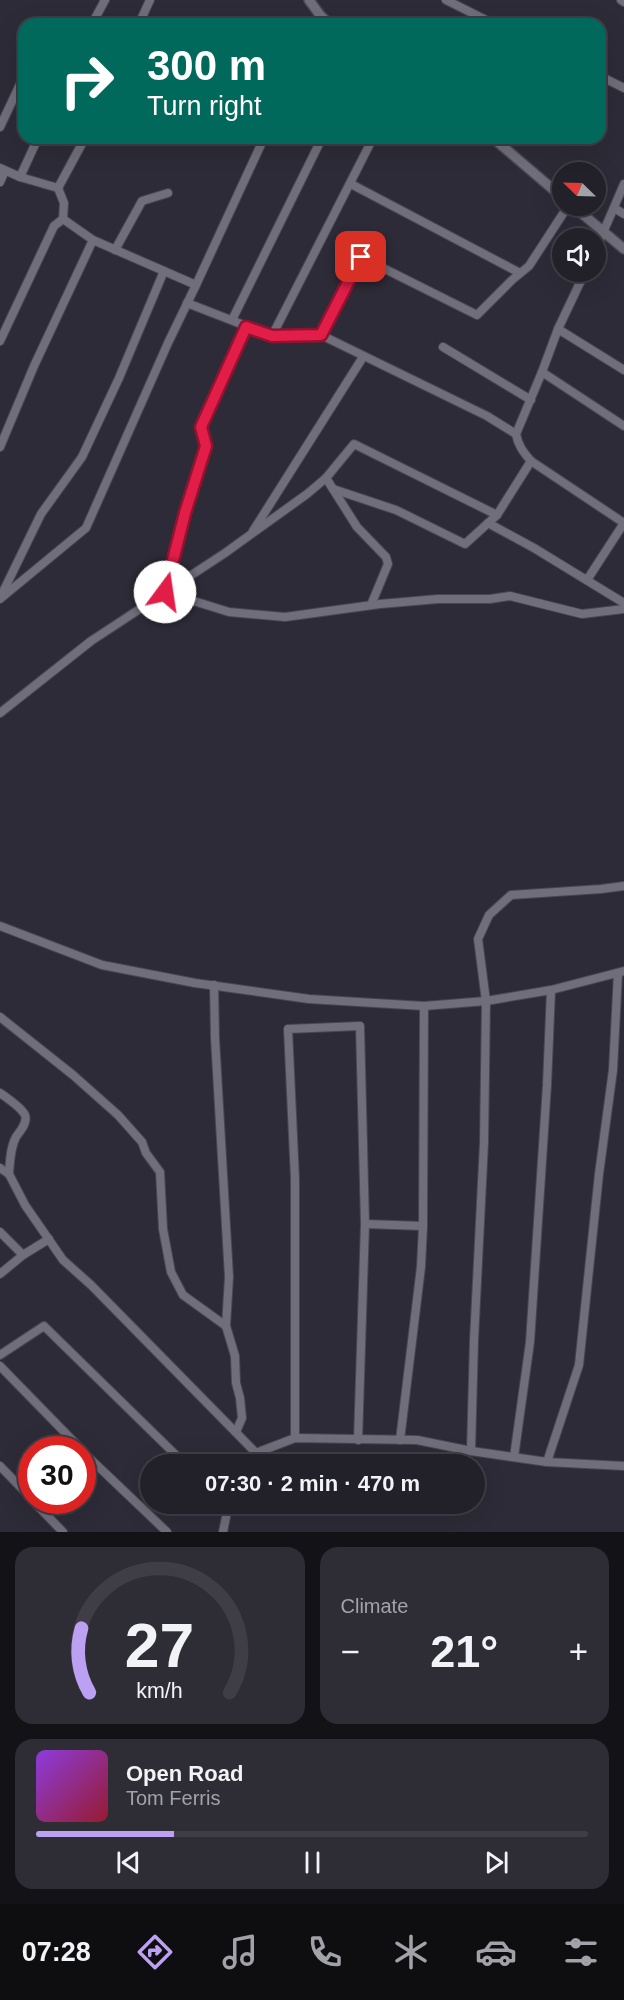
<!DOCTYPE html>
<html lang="en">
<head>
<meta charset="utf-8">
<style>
	body { margin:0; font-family:Helvetica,sans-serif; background:#2e2d35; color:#f1f3f6; height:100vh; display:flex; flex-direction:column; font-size:22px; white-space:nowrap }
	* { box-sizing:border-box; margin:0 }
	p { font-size:20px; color:#a2a3a8 }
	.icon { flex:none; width:33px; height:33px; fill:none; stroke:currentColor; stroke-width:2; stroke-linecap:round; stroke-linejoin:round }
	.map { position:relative; height:1532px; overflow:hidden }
	.side { display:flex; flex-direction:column; gap:15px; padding:15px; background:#131217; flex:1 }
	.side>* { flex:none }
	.top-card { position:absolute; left:18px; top:18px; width:588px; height:126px; border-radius:18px; box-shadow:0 6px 24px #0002,0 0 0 2px #3f3e46; background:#00695c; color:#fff; overflow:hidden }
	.needle { width:39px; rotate:293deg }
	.fabs { position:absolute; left:552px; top:162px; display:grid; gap:12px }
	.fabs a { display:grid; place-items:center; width:54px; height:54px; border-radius:50%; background:#222029; box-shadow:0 6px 24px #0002,0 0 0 2px #3f3e46; font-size:30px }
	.speed { position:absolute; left:18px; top:1436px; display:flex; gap:12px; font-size:30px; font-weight:700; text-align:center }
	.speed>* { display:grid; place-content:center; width:78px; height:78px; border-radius:50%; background:#222029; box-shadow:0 6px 24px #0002,0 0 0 2px #3f3e46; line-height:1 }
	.speed .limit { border:9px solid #d22; background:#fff; color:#111 }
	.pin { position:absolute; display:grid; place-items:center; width:51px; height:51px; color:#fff; margin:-26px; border-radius:12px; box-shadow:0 3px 9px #0006 }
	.me { position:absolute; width:66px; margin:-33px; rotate:14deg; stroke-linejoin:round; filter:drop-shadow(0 0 4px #0008) }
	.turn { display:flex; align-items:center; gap:21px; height:126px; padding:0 30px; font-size:27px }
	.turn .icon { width:78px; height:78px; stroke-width:2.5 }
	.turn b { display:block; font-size:42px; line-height:51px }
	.big { font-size:45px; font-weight:700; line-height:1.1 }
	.side .tile { flex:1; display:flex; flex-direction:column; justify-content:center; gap:9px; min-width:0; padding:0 21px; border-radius:18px; background:#2e2d35 }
	.side .dial { align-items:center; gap:0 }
	.dial svg { height:156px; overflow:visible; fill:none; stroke:#3f3e46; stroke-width:7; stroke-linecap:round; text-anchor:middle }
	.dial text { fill:#f1f3f6; stroke:none }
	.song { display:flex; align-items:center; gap:18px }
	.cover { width:72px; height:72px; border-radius:9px; background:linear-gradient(135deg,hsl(270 70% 55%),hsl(350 70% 35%)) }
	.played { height:6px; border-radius:3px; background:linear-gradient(90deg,#bca0f2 25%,#3f3e46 25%) }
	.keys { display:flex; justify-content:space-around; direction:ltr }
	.heat { display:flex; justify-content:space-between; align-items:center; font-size:33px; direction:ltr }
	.side .tiles { flex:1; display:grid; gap:15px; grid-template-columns:1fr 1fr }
	.tile:last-child { grid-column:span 2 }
	.trip { position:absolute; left:140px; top:1454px; width:345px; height:60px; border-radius:30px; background:#222029; box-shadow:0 6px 24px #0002,0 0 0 2px #3f3e46; font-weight:700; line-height:60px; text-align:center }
	.tab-bar { display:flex; height:96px; justify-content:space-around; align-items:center; background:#0e0d10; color:#a2a3a8 }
	.tab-bar .icon { width:42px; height:42px }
	.tab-bar .selected { color:#bca0f2 }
	.tab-bar b { font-size:27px; color:#f1f3f6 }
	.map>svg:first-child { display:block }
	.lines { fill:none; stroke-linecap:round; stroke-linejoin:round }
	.minor-casing { stroke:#494651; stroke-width:10 }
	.tertiary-casing { stroke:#494651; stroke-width:12 }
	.minor { stroke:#716e7c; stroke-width:8 }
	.tertiary { stroke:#716e7c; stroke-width:9 }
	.route-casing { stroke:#92132f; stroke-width:15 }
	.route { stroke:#e11d48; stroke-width:10 }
</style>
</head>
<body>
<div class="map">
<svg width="624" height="1532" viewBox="0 0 624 1532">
	<rect width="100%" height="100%" fill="#2d2b37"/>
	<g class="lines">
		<defs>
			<g id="minor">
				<polyline points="446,0 494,24"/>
				<polyline points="621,0 624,2"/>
				<polyline points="92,24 105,0"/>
				<polyline points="139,24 150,0"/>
				<polyline points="600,76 624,88"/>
				<polyline points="0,127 24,76"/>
				<path d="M373 138 272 336 321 335 487 416 516 434C518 445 523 452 531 461L624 523 587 580"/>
				<polyline points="0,168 20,177 58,188"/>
				<polyline points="20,177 38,138"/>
				<polyline points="0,182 5,171"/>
				<polyline points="351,184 520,273"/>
				<polyline points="58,188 85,138"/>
				<polyline points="614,208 624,214"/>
				<polyline points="63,219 93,240 196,285 264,138"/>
				<polyline points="596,249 624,184"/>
				<polyline points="115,250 142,201 168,193"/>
				<polyline points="187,303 272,336"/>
				<polyline points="232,320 322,138"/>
				<polyline points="246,327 201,427 206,446 185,513 165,592 229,612 285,617 380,604 438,599 490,599 510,596 582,614 624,609"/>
				<polyline points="558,329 624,370"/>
				<polyline points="321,335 361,257 477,315 512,280 529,266 568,206"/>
				<polyline points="0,341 54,226 63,219 64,203 58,188"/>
				<polyline points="443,347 531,400"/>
				<polyline points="542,372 624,426"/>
				<polyline points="516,434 542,372 558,329 585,272"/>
				<polyline points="0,447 34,366 93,240"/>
				<polyline points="326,478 357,527 386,557 388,564 371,605"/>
				<polyline points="333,489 396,510 465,544 497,515 531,461"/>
				<polyline points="488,523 534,548 624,603"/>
				<polyline points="253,531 363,357"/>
				<polyline points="0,598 41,514 82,457 119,378 164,271"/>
				<polyline points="0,599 86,528 168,343 196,285"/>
				<polyline points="0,713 91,641 225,553 307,494 326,478 354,444 497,515"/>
				<polyline points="0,926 102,965 195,983 309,999 424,1006 486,1001 551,990 624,971"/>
				<polyline points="214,985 215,1038 229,1277 226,1326"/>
				<polyline points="0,1017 73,1075 118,1115 142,1142 146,1153 160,1172 163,1229 171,1272 183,1295 226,1326 235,1356 236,1383 240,1398 242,1418 236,1432"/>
				<path d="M0 1093C7 1098 21 1107 25 1115 28 1123 20 1131 16 1137 10 1148 10 1162 9 1174"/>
				<polyline points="0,1168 9,1174 25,1205 63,1260 91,1285 256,1453"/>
				<polyline points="365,1224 423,1226"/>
				<polyline points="0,1232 23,1255"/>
				<polyline points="0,1274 23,1255 49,1239"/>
				<polyline points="0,1355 44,1326 185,1464"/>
				<polyline points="0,1366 81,1449"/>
				<polyline points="295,1438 295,1179 288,1029 360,1026 365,1224 358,1440"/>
				<polyline points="400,1440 421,1267 423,1226 424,1006"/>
				<polyline points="82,1451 167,1532"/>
				<polyline points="471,1451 474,1340 484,1143 486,1001 478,939 489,915 511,895 601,889 624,886"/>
				<polyline points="514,1457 530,1342 547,1085 551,990"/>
				<polyline points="547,1462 579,1365 599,1174 613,1070 618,973"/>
				<polyline points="251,1464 256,1453 295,1438 417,1440 471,1451 547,1462 624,1466"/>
				<polyline points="0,1466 32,1499"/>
				<polyline points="32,1500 63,1532"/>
				<polyline points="223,1532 228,1507 231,1503"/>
			</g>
			<g id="tertiary">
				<polyline points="309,0 320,15 329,24"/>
				<polyline points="493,138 562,197"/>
				<polyline points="573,206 624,249"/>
			</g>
		</defs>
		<use href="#minor" class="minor-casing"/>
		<use href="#tertiary" class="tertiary-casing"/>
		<use href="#minor" class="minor"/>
		<use href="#tertiary" class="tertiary"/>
	</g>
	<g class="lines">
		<defs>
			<polyline id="route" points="165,592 185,513 206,446 201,427 246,327 272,336 321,335 361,257"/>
		</defs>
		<use href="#route" class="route-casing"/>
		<use href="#route" class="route"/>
	</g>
</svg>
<div class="fabs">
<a><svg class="needle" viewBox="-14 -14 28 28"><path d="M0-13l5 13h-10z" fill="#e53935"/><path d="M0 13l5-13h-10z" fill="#a2a3a8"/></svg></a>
<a><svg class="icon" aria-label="sound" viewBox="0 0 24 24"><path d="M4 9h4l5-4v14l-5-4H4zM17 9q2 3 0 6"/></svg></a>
</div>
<div class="speed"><div class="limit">30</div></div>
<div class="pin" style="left:361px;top:257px;background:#d93025"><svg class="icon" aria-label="arrive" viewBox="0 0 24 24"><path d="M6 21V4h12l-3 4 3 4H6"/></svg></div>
<svg class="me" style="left:165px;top:592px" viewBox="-20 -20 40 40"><circle r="19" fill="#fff"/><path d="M0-13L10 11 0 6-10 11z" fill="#e11d48"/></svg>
<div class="trip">07:30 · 2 min · 470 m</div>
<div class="top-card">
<div class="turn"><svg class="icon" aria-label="right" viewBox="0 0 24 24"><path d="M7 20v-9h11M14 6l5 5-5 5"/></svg><div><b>300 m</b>Turn right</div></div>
</div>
</div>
<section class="side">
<div class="tiles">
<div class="tile dial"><svg viewBox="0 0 100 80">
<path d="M14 69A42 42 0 1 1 86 69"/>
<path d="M14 69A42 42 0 0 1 10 36" stroke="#bca0f2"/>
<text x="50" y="56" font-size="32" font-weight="700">27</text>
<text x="50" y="72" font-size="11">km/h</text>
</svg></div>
<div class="tile"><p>Climate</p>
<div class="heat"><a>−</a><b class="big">21°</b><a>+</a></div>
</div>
<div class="tile">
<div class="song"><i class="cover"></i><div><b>Open Road</b><p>Tom Ferris</p></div></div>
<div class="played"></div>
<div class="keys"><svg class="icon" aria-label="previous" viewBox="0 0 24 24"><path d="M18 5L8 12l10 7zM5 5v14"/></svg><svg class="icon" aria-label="pause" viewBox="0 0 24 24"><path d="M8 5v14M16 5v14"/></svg><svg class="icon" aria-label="next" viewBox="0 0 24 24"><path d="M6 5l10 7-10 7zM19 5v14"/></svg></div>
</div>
</div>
</section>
<nav class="tab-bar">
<b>07:28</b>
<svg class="icon selected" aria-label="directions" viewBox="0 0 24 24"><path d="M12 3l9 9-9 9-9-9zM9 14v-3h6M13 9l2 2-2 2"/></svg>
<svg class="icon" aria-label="music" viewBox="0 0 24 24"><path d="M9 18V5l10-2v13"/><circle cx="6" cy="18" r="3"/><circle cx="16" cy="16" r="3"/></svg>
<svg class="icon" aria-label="phone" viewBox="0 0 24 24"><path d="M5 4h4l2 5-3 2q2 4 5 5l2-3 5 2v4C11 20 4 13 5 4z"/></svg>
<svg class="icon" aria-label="climate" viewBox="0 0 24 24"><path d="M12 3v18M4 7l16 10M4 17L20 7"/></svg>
<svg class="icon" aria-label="car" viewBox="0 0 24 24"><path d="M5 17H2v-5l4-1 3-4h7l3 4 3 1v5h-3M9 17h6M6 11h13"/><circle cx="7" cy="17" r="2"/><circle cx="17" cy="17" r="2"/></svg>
<svg class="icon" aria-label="filters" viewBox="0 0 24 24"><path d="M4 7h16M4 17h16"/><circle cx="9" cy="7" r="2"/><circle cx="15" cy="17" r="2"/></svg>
</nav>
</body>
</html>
